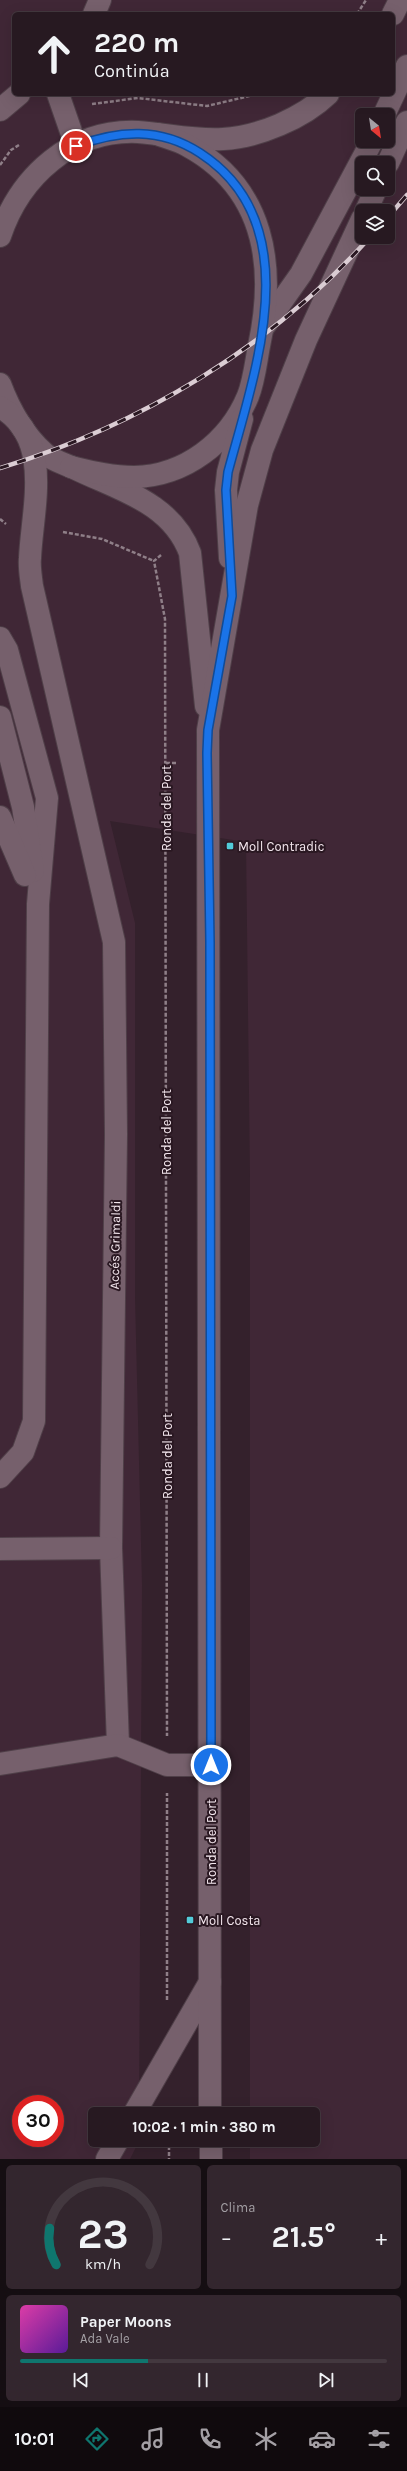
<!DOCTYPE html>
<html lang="es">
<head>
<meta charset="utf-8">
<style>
	body { margin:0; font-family:Karla,sans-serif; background:#33262e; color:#f1f3f6; height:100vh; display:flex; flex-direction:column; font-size:15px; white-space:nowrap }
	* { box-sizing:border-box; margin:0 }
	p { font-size:13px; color:#a4a0a5 }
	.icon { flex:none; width:22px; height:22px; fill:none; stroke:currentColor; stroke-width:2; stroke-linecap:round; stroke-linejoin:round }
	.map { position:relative; height:2159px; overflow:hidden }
	.side { display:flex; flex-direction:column; gap:6px; padding:6px; background:#150e12; flex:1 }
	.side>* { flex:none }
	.top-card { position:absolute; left:12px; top:12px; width:383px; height:84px; border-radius:6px; box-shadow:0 4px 16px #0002,0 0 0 1px #43383f; background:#271921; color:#f1f3f6; overflow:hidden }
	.needle { width:26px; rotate:150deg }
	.controls { position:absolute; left:355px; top:108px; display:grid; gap:8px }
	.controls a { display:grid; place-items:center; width:40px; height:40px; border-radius:6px; background:#271921; box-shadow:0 4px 16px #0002,0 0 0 1px #43383f; font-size:20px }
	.speed { position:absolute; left:12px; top:2095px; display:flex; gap:8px; font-size:20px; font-weight:700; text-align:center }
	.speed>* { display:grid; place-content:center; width:52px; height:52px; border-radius:50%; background:#271921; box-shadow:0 4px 16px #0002,0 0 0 1px #43383f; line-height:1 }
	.speed .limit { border:6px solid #d22; background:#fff; color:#111 }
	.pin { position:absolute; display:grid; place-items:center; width:34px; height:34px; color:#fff; margin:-17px; border:2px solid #fff; border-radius:50%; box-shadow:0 1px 4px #0007 }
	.me { position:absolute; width:44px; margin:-22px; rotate:0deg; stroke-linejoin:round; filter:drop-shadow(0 0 3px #0008) }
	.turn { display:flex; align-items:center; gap:14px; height:84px; padding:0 16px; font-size:18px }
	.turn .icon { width:52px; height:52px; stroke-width:2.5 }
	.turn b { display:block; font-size:28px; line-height:34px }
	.big { font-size:30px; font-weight:700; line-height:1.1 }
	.side .widget { flex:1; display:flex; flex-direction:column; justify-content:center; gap:6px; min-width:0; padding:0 14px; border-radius:6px; background:#33262e }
	.side .dial { align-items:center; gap:0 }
	.dial svg { height:104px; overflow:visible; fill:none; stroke:#43383f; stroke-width:7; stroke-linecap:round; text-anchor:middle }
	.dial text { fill:#f1f3f6; stroke:none }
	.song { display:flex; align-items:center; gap:12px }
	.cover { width:48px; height:48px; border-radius:6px; background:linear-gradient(135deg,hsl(320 70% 55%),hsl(270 70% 35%)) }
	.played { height:4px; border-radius:2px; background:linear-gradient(90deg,#0f766e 35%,#43383f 35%) }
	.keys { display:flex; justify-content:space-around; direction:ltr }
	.heat { display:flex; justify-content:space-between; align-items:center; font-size:22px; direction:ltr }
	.side .tiles { flex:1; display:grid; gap:6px; grid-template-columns:1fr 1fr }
	.widget:last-child { grid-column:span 2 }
	.trip { position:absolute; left:88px; top:2107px; width:232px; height:40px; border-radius:6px; background:#271921; box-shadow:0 4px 16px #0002,0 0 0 1px #43383f; font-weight:700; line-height:40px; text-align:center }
	.dock { display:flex; height:64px; justify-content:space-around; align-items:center; background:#100a0d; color:#a4a0a5 }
	.dock .icon { width:28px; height:28px }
	.dock .selected { color:#0f766e }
	.dock b { font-size:18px; color:#f1f3f6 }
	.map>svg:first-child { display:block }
	.built { fill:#402736; fill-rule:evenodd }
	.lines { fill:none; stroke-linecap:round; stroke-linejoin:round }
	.minor-casing { stroke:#4f3f48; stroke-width:24 }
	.path { stroke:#8f7f88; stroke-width:2.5; stroke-dasharray:4 2; stroke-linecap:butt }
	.minor { stroke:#76606c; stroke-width:22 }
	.rail-casing { stroke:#dbcdd4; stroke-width:4.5 }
	.rail { stroke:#2a1822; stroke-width:3; stroke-dasharray:9; stroke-linecap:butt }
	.route-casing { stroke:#114b97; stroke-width:10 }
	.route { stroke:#1a73e8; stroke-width:7 }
	.poi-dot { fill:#52cbd9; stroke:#2a1822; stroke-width:1.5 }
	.labels { text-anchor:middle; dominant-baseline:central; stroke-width:4; stroke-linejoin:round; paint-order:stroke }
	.street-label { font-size:13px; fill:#f3e6ed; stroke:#2a1822 }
	.poi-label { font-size:13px; fill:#f3e6ed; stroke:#2a1822; text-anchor:start }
</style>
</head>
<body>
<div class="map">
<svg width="407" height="2159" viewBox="0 0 407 2159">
	<rect width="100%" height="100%" fill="#34212c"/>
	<path class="built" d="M0 0H407V2159H250V2140H313V2114H250V1177L246 842 110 821 135 923V1297L142 1585 139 2114H95V2140L139 2141 130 2159H0ZM14 14H393V94H14ZM362 115H388V141H362ZM362 163H388V189H362ZM362 211H388V237H362ZM21 2104H55V2138H21Z"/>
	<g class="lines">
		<defs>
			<g id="minor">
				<polyline points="94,14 100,0"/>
				<polyline points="393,14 400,0"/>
				<polyline points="58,94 76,146"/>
				<polyline points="0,110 19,94"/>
				<polyline points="384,115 407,66"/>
				<polyline points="388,163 407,122"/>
				<polyline points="366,211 376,189"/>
				<path d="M0 236C20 176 72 129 138 132 166 134 196 141 223 139 259 137 303 118 328 94"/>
				<polyline points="265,325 301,274 372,141"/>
				<path d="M0 384C9 408 24 435 44 453 51 460 65 464 74 468 119 490 171 502 190 553L206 706"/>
				<path d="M0 407C54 438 32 509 30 558 29 567 31 577 32 586L114 942 116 1134 111 1548 118 1745"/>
				<path d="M71 467C92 472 112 477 134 477 185 476 229 442 248 396 254 381 256 362 259 346 276 266 265 188 188 146 179 140 167 138 157 134"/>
				<polyline points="230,558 226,490 228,472 242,419"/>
				<polyline points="0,638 7,650 47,798 38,904 34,1421 23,1452 0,1477"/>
				<polyline points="0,717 23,807 33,871"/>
				<polyline points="0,817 25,875"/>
				<polyline points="0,1549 111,1548"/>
				<polyline points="0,1764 118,1745 167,1765 211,1765"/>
				<polyline points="134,2114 210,1982"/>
				<polyline points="210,2114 208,730 247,505 262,450 306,340 362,219"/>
				<polyline points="211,2140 211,2159"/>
				<polyline points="107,2159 118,2140"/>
			</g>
		</defs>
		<use href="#minor" class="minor-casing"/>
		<g class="path">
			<polyline points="357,14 366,0"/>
			<polyline points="92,104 138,98 207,106 258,94"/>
			<polyline points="0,165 11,150 19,145"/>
			<polyline points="0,519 6,524"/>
			<polyline points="63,532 102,539 154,561"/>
			<polyline points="161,555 154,561 165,619 167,1736"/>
			<polyline points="166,763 176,763"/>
			<polyline points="167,2000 167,1793"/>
			<polyline points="169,2140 169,2159"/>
		</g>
		<use href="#minor" class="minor"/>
		<defs>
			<g id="rail">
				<polyline points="388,217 407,195"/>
				<path d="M0 468C139 426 273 346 370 237"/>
			</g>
		</defs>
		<use href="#rail" class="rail-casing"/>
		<use href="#rail" class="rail"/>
	</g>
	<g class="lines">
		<defs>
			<path id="route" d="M76 146C119 130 160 127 200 153 310 224 255 371 228 472L226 490 232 596 208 730 207 753 210 942 211 1765"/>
		</defs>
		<use href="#route" class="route-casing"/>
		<use href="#route" class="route"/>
	</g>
	<g class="poi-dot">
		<rect x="226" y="842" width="8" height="8" rx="2"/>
		<rect x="186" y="1916" width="8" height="8" rx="2"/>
	</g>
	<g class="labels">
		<g class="street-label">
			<text transform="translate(166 808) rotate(-90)">Ronda del Port</text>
			<text transform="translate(166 1132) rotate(-90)">Ronda del Port</text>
			<text transform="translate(115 1245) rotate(-89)">Accés Grimaldi</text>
			<text transform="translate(167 1456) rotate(-90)">Ronda del Port</text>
			<text transform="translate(211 1842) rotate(-90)">Ronda del Port</text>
		</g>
		<g class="poi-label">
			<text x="238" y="846">Moll Contradic</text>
			<text x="198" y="1920">Moll Costa</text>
		</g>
	</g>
</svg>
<div class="controls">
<a><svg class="needle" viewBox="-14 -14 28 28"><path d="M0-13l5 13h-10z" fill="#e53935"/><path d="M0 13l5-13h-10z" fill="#a4a0a5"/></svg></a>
<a><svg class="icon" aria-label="search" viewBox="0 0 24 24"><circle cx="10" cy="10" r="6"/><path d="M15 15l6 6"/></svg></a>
<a><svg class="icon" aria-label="layers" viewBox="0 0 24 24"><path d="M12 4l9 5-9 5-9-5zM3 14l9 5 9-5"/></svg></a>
</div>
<div class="speed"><div class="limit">30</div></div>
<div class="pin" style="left:76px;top:146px;background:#d93025"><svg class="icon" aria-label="arrive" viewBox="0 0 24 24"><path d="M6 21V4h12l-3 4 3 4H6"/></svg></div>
<svg class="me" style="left:211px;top:1765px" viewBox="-20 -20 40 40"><circle r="17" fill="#1a73e8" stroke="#fff" stroke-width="3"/><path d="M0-11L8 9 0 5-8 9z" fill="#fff"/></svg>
<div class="trip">10:02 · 1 min · 380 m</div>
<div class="top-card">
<div class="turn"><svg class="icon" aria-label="ahead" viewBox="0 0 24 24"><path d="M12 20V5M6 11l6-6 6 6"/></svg><div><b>220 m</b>Continúa</div></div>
</div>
</div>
<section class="side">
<div class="tiles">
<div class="widget dial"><svg viewBox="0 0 100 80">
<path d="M14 69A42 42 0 1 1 86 69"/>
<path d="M14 69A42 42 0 0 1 9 41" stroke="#0f766e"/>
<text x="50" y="56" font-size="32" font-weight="700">23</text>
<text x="50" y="72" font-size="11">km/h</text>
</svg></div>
<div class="widget"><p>Clima</p>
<div class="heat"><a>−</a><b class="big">21.5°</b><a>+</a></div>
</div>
<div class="widget">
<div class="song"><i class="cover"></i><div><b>Paper Moons</b><p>Ada Vale</p></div></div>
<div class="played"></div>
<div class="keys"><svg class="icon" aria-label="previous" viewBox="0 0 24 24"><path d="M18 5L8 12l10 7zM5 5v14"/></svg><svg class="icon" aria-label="pause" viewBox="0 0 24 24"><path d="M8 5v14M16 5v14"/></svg><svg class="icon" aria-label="next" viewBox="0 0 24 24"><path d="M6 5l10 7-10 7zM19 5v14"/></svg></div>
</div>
</div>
</section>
<nav class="dock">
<b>10:01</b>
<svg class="icon selected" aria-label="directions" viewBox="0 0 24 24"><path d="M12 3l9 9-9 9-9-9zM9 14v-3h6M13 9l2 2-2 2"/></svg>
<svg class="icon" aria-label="music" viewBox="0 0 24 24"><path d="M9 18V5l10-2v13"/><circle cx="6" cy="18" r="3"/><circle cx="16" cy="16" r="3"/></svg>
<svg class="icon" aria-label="phone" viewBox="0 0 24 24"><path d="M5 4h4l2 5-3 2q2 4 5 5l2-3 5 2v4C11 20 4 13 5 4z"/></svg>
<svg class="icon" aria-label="climate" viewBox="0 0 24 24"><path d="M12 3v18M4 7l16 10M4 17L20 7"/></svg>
<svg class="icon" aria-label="car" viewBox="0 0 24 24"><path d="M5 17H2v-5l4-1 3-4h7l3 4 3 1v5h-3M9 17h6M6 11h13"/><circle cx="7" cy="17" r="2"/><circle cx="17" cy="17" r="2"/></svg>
<svg class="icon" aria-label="filters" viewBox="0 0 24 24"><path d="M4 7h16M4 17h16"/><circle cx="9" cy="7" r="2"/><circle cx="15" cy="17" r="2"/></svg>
</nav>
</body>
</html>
